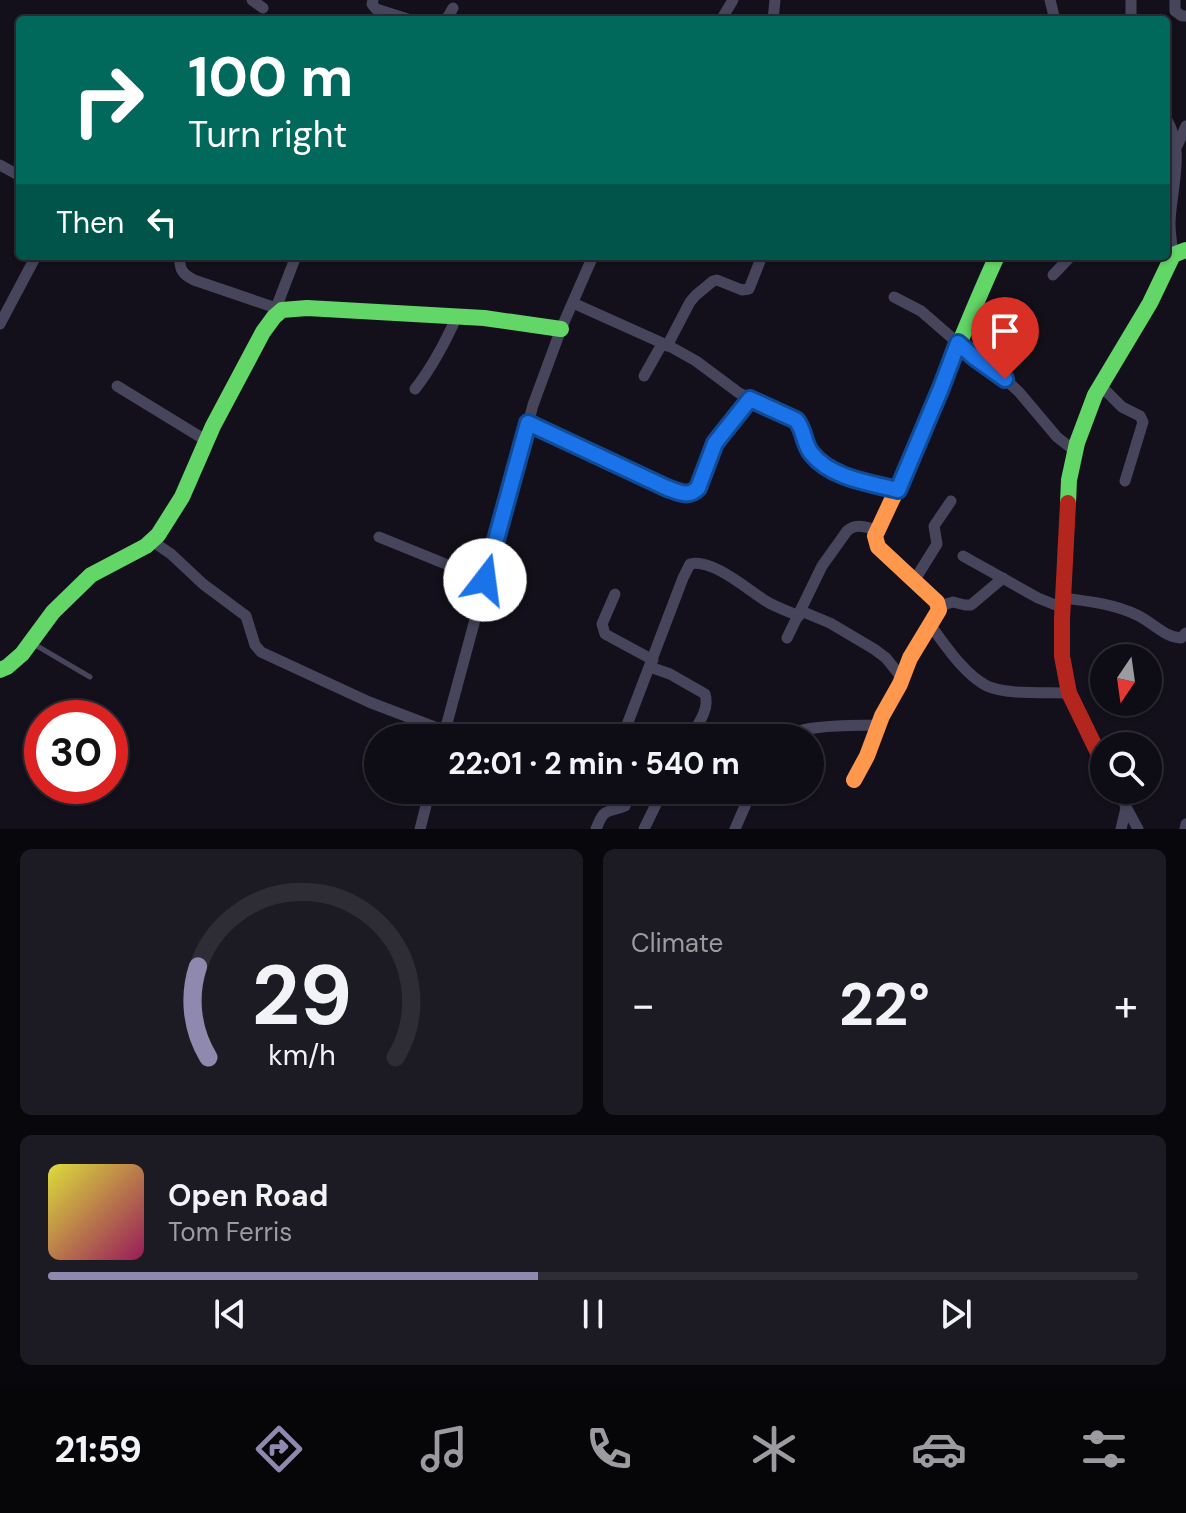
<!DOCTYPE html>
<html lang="en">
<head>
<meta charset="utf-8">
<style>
	body { margin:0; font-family:"DM Sans",sans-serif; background:#1c1a22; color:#f1f3f6; height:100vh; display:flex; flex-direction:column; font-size:30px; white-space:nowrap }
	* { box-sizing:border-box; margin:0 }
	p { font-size:26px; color:#9b9ba0 }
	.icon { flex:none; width:44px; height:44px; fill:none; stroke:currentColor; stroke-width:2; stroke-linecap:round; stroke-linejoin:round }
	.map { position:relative; height:829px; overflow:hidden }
	.drawer { display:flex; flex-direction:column; gap:20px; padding:20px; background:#08070b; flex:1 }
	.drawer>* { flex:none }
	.guide { position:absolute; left:16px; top:16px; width:1154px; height:244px; border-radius:8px; box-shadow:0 2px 6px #0004,0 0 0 2px #2e2c34; background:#00695c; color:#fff; overflow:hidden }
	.needle { width:52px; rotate:193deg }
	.buttons { position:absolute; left:1090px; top:644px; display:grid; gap:16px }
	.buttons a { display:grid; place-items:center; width:72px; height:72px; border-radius:50%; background:#0e0c14; box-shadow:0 2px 6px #0004,0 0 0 2px #2e2c34; font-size:40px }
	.speed { position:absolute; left:24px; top:700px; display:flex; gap:16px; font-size:40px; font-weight:700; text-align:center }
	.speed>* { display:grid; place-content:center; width:104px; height:104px; border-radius:50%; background:#0e0c14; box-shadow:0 2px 6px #0004,0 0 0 2px #2e2c34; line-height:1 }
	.speed .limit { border:12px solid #d22; background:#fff; color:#111 }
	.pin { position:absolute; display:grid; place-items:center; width:68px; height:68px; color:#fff; margin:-82px -34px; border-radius:50% 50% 50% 0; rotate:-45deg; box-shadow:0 0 8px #0007 }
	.pin .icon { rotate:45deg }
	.me { position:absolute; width:88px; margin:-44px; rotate:15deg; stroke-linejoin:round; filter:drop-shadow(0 0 6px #0008) }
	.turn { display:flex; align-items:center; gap:28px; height:168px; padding:0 40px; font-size:36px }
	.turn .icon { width:104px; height:104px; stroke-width:2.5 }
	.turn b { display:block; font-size:56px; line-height:68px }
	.then { display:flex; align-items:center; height:76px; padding:0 40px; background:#0003; gap:16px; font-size:30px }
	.big { font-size:60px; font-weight:700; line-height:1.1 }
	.drawer .tile { flex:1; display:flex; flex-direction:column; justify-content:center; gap:12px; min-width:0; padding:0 28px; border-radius:12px; background:#1c1a22 }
	.drawer .dial { align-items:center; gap:0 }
	.dial svg { height:208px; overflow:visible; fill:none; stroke:#2e2c34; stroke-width:7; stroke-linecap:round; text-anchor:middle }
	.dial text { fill:#f1f3f6; stroke:none }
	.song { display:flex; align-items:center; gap:24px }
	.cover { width:96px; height:96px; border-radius:12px; background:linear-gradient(135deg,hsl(60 70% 55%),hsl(330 70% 35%)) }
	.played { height:8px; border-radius:4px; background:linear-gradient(90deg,#9089af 45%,#2e2c34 45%) }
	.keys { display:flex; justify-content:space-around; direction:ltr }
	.heat { display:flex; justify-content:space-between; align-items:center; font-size:44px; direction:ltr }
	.drawer .tiles { flex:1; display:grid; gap:20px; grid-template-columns:1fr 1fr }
	.tile:last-child { grid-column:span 2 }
	.trip { position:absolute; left:364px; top:724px; width:460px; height:80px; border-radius:40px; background:#0e0c14; box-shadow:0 2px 6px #0004,0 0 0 2px #2e2c34; font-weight:700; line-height:80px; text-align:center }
	.menu { display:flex; height:128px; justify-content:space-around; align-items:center; background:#060508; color:#9b9ba0 }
	.menu .icon { width:56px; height:56px }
	.menu .selected { color:#9089af }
	.menu b { font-size:36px; color:#f1f3f6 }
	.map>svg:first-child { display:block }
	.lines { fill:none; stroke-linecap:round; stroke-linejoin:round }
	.lane { stroke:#47455c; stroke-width:5 }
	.street { stroke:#47455c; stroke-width:11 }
	.fast { stroke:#63d668; stroke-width:16 }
	.slow { stroke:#ff974d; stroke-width:16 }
	.jam { stroke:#b3261e; stroke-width:16 }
	.route-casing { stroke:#114b97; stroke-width:20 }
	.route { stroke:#1a73e8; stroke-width:14 }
</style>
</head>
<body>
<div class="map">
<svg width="1186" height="829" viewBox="0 0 1186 829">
	<rect width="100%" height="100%" fill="#13101b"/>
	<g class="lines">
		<polyline class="lane" points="32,643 90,677"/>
		<g class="street">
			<polyline points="252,0 263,8"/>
			<polyline points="373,0 372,4 376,9 411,20"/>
			<polyline points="1050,0 1055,20"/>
			<polyline points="1175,0 1175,11 1182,16 1186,16"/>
			<polyline points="446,20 453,8"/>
			<polyline points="721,20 733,0"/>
			<polyline points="773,20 775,0"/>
			<polyline points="1131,20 1131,0"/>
			<path d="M1166 118C1186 151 1171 187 1170 223 1170 234 1172 245 1173 255"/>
			<polyline points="1177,146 1186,126"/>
			<polyline points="0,165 20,176"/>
			<path d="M180 256C179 269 182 274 194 280L282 310"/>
			<polyline points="1053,275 1071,256"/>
			<polyline points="894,297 921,311 974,357 1005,379 1019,392 1057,437 1075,451"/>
			<path d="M573 303 671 347 696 361 739 393 796 420C804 430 803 444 812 454 831 478 870 483 898 490"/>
			<polyline points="276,308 296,256"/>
			<polyline points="0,324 36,256"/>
			<polyline points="667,346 690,302 696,295 713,281 717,280 742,290 749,289 762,256"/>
			<polyline points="644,376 662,344"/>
			<polyline points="1100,385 1122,407 1140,416 1143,422 1125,481"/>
			<polyline points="117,386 207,441"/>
			<path d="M415 389C433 366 445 343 457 316"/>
			<path d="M528 423 667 488C679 492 688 498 698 488L715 443 750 399"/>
			<polyline points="379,537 485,580"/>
			<polyline points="152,541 171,554 203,584 246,616 255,645 261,652 369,702 445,731"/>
			<polyline points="963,556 1038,598 1063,608"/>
			<polyline points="914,581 937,544 934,526 951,501"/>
			<polyline points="615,594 602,624 605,634 653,660"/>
			<path d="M1063 598C1088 601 1114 604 1137 615 1152 622 1164 637 1181 638L1186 633"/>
			<polyline points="939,606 953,602 965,605 971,605 1003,578"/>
			<polyline points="801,611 830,623 874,649 886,658 902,678"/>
			<path d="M931 626C946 646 964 674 987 686 1006 695 1047 692 1069 693"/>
			<path d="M787 638 822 566 847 531C856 522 867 528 878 530"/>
			<path d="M650 667 670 674 705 694C710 709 698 724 690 738"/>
			<polyline points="443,738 533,405 561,329 593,256"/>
			<path d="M622 738 683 578 690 564C713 558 750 592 769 603 779 608 789 612 799 616"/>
			<path d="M781 738C803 724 851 726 878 725"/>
			<polyline points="1117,790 1138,829"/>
			<polyline points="420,829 430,790"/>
			<path d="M596 829C605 806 606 814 625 806L631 790"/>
			<polyline points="644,829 663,790"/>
			<polyline points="735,829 752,790"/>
			<polyline points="1121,829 1126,808"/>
			<polyline points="1185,829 1186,824"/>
		</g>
		<g class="fast">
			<path d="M897 489C934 413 961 333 997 256"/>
			<polyline points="1068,503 1069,480 1077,443 1095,395 1150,303 1173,255 1186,250"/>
			<polyline points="0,670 7,667 22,654 53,612 91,575 146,546 158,535 182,497 213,426 263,332 274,317 282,310 307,308 484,318 561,329"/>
		</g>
		<polyline class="slow" points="854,780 867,756 882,716 900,684 910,658 939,610 937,602 878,547 875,536 897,489"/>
		<polyline class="jam" points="1068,503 1062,619 1062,656 1069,693 1104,765"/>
	</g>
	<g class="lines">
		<defs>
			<path id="route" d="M485 580 528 423 667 488C679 492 688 498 698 488L715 443 750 399 796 420C805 430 803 444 812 454 831 478 870 483 898 490L941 388 958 343 974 357 1005 379"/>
		</defs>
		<use href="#route" class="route-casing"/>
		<use href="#route" class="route"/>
	</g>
</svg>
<div class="buttons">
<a><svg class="needle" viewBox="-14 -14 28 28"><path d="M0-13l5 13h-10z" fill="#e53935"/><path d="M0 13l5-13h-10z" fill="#9b9ba0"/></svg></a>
<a><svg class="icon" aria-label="search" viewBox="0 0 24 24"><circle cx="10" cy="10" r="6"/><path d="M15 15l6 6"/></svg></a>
</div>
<div class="speed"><div class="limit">30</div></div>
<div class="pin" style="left:1005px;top:379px;background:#d93025"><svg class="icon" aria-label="arrive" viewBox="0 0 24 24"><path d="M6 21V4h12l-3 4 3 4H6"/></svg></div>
<svg class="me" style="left:485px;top:580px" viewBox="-20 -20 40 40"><circle r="19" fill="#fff"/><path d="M0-13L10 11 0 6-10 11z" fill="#1a73e8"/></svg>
<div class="trip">22:01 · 2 min · 540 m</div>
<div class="guide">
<div class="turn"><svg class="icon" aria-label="right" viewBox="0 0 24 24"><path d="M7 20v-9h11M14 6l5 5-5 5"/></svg><div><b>100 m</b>Turn right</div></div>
<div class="then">Then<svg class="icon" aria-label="left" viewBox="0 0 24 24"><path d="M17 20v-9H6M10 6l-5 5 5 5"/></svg></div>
</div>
</div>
<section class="drawer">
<div class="tiles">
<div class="tile dial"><svg viewBox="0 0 100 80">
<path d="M14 69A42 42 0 1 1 86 69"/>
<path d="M14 69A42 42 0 0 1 10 34" stroke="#9089af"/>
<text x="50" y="56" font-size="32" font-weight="700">29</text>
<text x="50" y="72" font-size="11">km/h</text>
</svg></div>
<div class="tile"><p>Climate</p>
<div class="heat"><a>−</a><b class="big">22°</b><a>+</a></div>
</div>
<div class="tile">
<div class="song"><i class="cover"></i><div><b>Open Road</b><p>Tom Ferris</p></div></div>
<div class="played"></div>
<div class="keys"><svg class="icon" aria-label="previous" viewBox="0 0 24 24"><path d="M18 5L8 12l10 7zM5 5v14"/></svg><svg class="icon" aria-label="pause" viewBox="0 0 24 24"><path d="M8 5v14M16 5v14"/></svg><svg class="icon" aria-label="next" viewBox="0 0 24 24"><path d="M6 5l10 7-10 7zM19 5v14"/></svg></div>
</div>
</div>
</section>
<nav class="menu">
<b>21:59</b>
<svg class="icon selected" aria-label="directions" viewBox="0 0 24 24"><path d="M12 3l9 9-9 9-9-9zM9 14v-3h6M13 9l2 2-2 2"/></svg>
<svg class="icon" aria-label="music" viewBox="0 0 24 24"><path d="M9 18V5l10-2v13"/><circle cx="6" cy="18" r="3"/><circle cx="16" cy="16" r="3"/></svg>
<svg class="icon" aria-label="phone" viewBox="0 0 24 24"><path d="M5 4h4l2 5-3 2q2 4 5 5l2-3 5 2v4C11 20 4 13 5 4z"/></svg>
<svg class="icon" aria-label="climate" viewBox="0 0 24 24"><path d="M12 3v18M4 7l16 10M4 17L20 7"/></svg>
<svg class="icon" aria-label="car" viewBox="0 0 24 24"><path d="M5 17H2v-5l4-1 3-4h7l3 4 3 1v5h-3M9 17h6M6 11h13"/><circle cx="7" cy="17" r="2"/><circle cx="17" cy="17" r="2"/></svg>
<svg class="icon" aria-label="filters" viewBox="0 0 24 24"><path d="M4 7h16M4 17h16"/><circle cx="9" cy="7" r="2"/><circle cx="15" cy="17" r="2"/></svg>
</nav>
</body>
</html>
